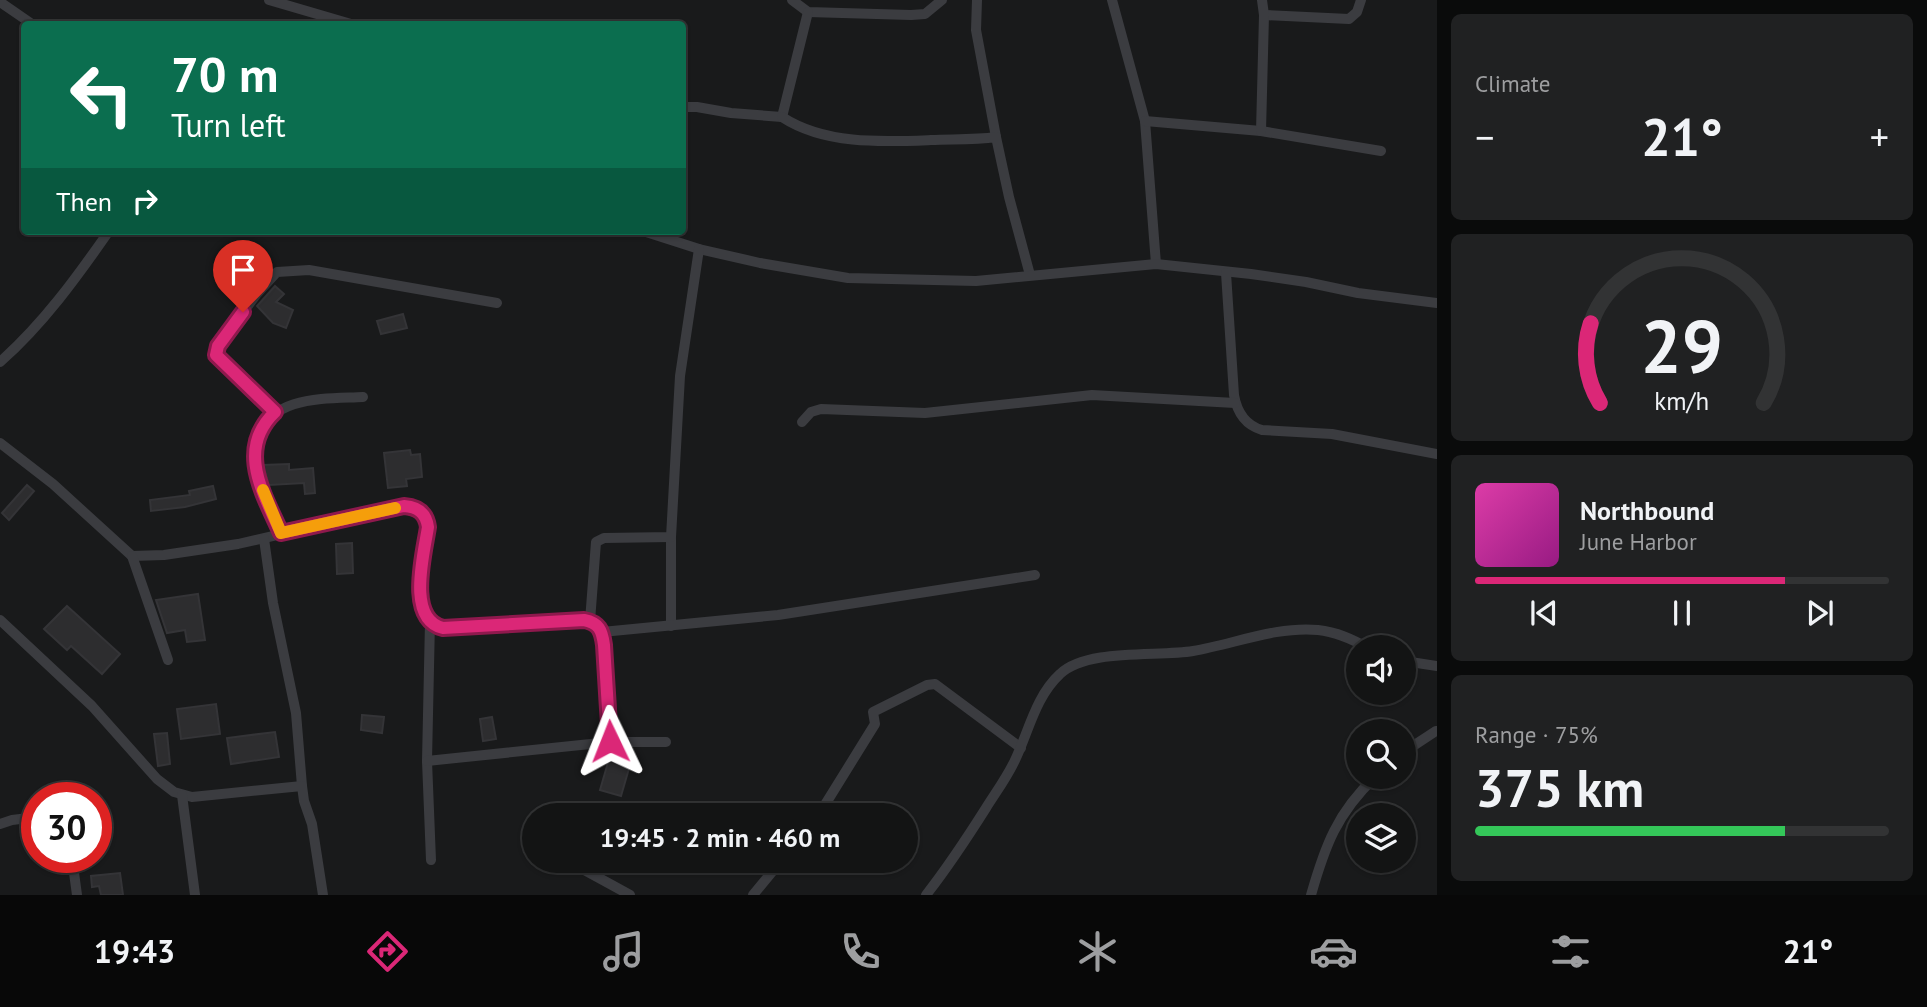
<!DOCTYPE html>
<html lang="en">
<head>
<meta charset="utf-8">
<style>
	body { margin:0; font-family:"PT Sans",sans-serif; background:#202122; color:#f1f3f6; height:100vh; display:flex; flex-direction:column; font-size:26px; white-space:nowrap }
	* { box-sizing:border-box; margin:0 }
	p { font-size:23px; color:#9d9ea0 }
	.icon { flex:none; width:38px; height:38px; fill:none; stroke:currentColor; stroke-width:2; stroke-linecap:round; stroke-linejoin:round }
	.map { position:relative; flex:1; overflow:hidden }
	.side { display:flex; flex-direction:column; gap:14px; padding:14px; background:#0a0b0b; width:490px }
	.side>* { flex:none }
	.top-card { position:absolute; left:21px; top:21px; width:665px; height:214px; border-radius:7px; box-shadow:0 2px 5px #0004,0 0 0 2px #323334; background:#0b6e4f; color:#fff; overflow:hidden }
	.fabs { position:absolute; left:1346px; top:635px; display:grid; gap:14px }
	.fabs a { display:grid; place-items:center; width:70px; height:70px; border-radius:50%; background:#131414; box-shadow:0 2px 5px #0004,0 0 0 2px #323334; font-size:35px }
	.speed { position:absolute; left:21px; top:782px; display:flex; gap:14px; font-size:35px; font-weight:700; text-align:center }
	.speed>* { display:grid; place-content:center; width:91px; height:91px; border-radius:50%; background:#131414; box-shadow:0 2px 5px #0004,0 0 0 2px #323334; line-height:1 }
	.speed .limit { border:10px solid #d22; background:#fff; color:#111 }
	.pin { position:absolute; display:grid; place-items:center; width:60px; height:60px; color:#fff; margin:-72px -30px; border-radius:50% 50% 50% 0; rotate:-45deg; box-shadow:0 0 7px #0007 }
	.pin .icon { rotate:45deg }
	.me { position:absolute; width:77px; margin:-38px; rotate:358deg; stroke-linejoin:round; filter:drop-shadow(0 0 5px #0008) }
	.turn { display:flex; align-items:center; gap:24px; height:147px; padding:0 35px; font-size:32px }
	.turn .icon { width:91px; height:91px; stroke-width:2.5 }
	.turn b { display:block; font-size:49px; line-height:60px }
	.then { display:flex; align-items:center; height:66px; padding:0 35px; background:#0003; gap:14px; font-size:26px }
	.big { font-size:52px; font-weight:800; line-height:1.1 }
	.side .tile { flex:1; display:flex; flex-direction:column; justify-content:center; gap:10px; min-width:0; padding:0 24px; border-radius:10px; background:#202122 }
	.side .dial { align-items:center; gap:0 }
	.dial svg { height:182px; overflow:visible; fill:none; stroke:#323334; stroke-width:7; stroke-linecap:round; text-anchor:middle }
	.dial text { fill:#f1f3f6; stroke:none }
	.song { display:flex; align-items:center; gap:21px }
	.cover { width:84px; height:84px; border-radius:10px; background:linear-gradient(135deg,hsl(320 70% 55%),hsl(310 70% 35%)) }
	.played { height:7px; border-radius:4px; background:linear-gradient(90deg,#db2777 75%,#323334 75%) }
	.keys { display:flex; justify-content:space-around; direction:ltr }
	.heat { display:flex; justify-content:space-between; align-items:center; font-size:38px; direction:ltr }
	.charge { height:10px; border-radius:5px; background:linear-gradient(90deg,#34c759 75%,#323334 0) }
	.trip { position:absolute; left:522px; top:803px; width:396px; height:70px; border-radius:35px; background:#131414; box-shadow:0 2px 5px #0004,0 0 0 2px #323334; font-weight:800; line-height:70px; text-align:center }
	.tabs { display:flex; height:112px; justify-content:space-around; align-items:center; background:#080808; color:#9d9ea0 }
	.tabs .icon { width:49px; height:49px }
	.tabs .selected { color:#db2777 }
	.tabs b { font-size:32px; color:#f1f3f6 }
	main { display:flex; flex:1; min-height:0 }
	.map>svg:first-child { display:block }
	.building { fill:#2d2d2f; stroke:#343437; stroke-width:2 }
	.lines { fill:none; stroke-linecap:round; stroke-linejoin:round }
	.street { stroke:#3b3c40; stroke-width:10 }
	.route-casing { stroke:#8e194d; stroke-width:18 }
	.route { stroke:#db2777; stroke-width:12 }
	.slow { stroke:#f59e0b; stroke-width:12 }
</style>
</head>
<body>
<main>
<div class="map">
<svg width="1437" height="895" viewBox="0 0 1437 895">
	<rect width="100%" height="100%" fill="#191a1b"/>
	<g class="building">
		<polygon points="275,286 284,294 276,302 293,310 286,328 273,323 257,306"/>
		<polygon points="403,314 407,328 381,334 377,321"/>
		<polygon points="410,450 411,455 420,454 422,477 406,479 407,486 388,488 384,453"/>
		<polygon points="289,464 289,470 313,468 315,493 305,494 304,483 269,485 263,465"/>
		<polygon points="27,485 34,491 9,520 2,513"/>
		<polygon points="213,486 216,499 185,507 151,511 150,500 190,495 189,491"/>
		<polygon points="352,543 353,573 337,574 336,544"/>
		<polygon points="198,594 205,640 187,642 185,630 167,633 156,600"/>
		<polygon points="67,606 120,654 102,674 71,646 67,650 44,629"/>
		<polygon points="216,704 220,734 181,739 177,709"/>
		<polygon points="362,715 384,717 382,733 361,730"/>
		<polygon points="492,717 496,739 483,741 480,719"/>
		<polygon points="275,732 279,757 231,764 227,738"/>
		<polygon points="167,733 170,764 158,766 154,734"/>
		<polygon points="609,759 630,765 621,796 600,790"/>
		<polygon points="120,873 123,895 101,895 99,886 92,887 91,876"/>
	</g>
	<g class="lines">
		<g class="street">
			<polyline points="269,0 351,24"/>
			<polyline points="792,0 808,12 911,15 925,14 942,0"/>
			<polyline points="977,0 976,30 996,137"/>
			<polyline points="1112,0 1145,121 1156,264"/>
			<polyline points="0,2 32,24"/>
			<polyline points="1264,15 1349,19 1357,12 1361,0"/>
			<polyline points="682,107 697,107 731,113 782,117 808,12"/>
			<path d="M782 117C825 145 882 142 931 140 953 139 974 140 996 137L1009 197 1030 275"/>
			<polyline points="1145,121 1261,131 1381,151"/>
			<polyline points="1261,131 1264,15 1262,0"/>
			<polyline points="643,231 699,249 760,263 848,278 976,281 1156,264 1251,274 1306,282 1358,293 1437,303"/>
			<path d="M1226 273 1234 395C1237 412 1245 425 1262 430L1332 434 1437 454"/>
			<path d="M0 362C43 324 77 277 109 231"/>
			<polyline points="275,412 216,355 218,346 256,295 277,272 309,270 497,303"/>
			<polyline points="802,422 811,412 821,409 925,413 1092,395 1235,403"/>
			<path d="M0 443 53 484 132 556 164 555 238 544 404 506C418 507 427 513 428 527 424 554 406 619 443 628L584 620C599 623 602 631 604 645L610 742"/>
			<path d="M281 533C272 513 262 493 257 472 254 461 254 451 257 440 270 395 325 399 363 397"/>
			<polyline points="671,537 671,626"/>
			<polyline points="264,539 273,603 296,713 302,786"/>
			<polyline points="132,556 168,660"/>
			<polyline points="0,620 92,706 157,779 174,792 192,797 302,786 304,801 312,824 323,895"/>
			<polyline points="430,621 427,761 431,860"/>
			<polyline points="590,621 596,542 604,538 671,537 680,376 699,249"/>
			<polyline points="602,632 778,615 1035,575"/>
			<polyline points="1404,661 1437,666"/>
			<polyline points="1404,752 1436,731"/>
			<polyline points="427,761 610,742 666,742"/>
			<polyline points="182,795 195,895"/>
			<polyline points="818,816 875,724 873,712 927,685 935,684 1021,748"/>
			<polyline points="0,824 12,820 37,817"/>
			<polyline points="72,858 77,895"/>
			<polyline points="568,861 630,895"/>
			<polyline points="753,895 781,861"/>
			<path d="M926 895C948 867 967 838 986 808 996 792 1008 776 1016 758 1029 730 1036 696 1060 674 1087 648 1158 657 1193 651 1234 644 1277 626 1318 630 1337 632 1352 639 1368 648"/>
			<path d="M1311 895C1325 846 1337 813 1375 777"/>
		</g>
	</g>
	<g class="lines">
		<defs>
			<path id="route" d="M243 312 218 346 216 355 275 412C236 449 263 493 281 533L404 506C418 507 426 513 428 527 424 554 406 619 443 628L584 620C599 623 602 630 604 645L610 741"/>
		</defs>
		<use href="#route" class="route-casing"/>
		<use href="#route" class="route"/>
		<polyline class="slow" points="263,490 281,533 395,508"/>
	</g>
</svg>
<div class="fabs">
<a><svg class="icon" aria-label="sound" viewBox="0 0 24 24"><path d="M4 9h4l5-4v14l-5-4H4zM17 9q2 3 0 6"/></svg></a>
<a><svg class="icon" aria-label="search" viewBox="0 0 24 24"><circle cx="10" cy="10" r="6"/><path d="M15 15l6 6"/></svg></a>
<a><svg class="icon" aria-label="layers" viewBox="0 0 24 24"><path d="M12 4l9 5-9 5-9-5zM3 14l9 5 9-5"/></svg></a>
</div>
<div class="speed"><div class="limit">30</div></div>
<div class="pin" style="left:243px;top:312px;background:#d93025"><svg class="icon" aria-label="arrive" viewBox="0 0 24 24"><path d="M6 21V4h12l-3 4 3 4H6"/></svg></div>
<svg class="me" style="left:610px;top:741px" viewBox="-20 -20 40 40"><path d="M0-17L14 15 0 8-14 15z" fill="#db2777" stroke="#fff" stroke-width="4"/></svg>
<div class="trip">19:45 · 2 min · 460 m</div>
<div class="top-card">
<div class="turn"><svg class="icon" aria-label="left" viewBox="0 0 24 24"><path d="M17 20v-9H6M10 6l-5 5 5 5"/></svg><div><b>70 m</b>Turn left</div></div>
<div class="then">Then<svg class="icon" aria-label="right" viewBox="0 0 24 24"><path d="M7 20v-9h11M14 6l5 5-5 5"/></svg></div>
</div>
</div>
<section class="side">
<div class="tile"><p>Climate</p>
<div class="heat"><a>−</a><b class="big">21°</b><a>+</a></div>
</div>
<div class="tile dial"><svg viewBox="0 0 100 80">
<path d="M14 69A42 42 0 1 1 86 69"/>
<path d="M14 69A42 42 0 0 1 10 34" stroke="#db2777"/>
<text x="50" y="56" font-size="32" font-weight="700">29</text>
<text x="50" y="72" font-size="11">km/h</text>
</svg></div>
<div class="tile">
<div class="song"><i class="cover"></i><div><b>Northbound</b><p>June Harbor</p></div></div>
<div class="played"></div>
<div class="keys"><svg class="icon" aria-label="previous" viewBox="0 0 24 24"><path d="M18 5L8 12l10 7zM5 5v14"/></svg><svg class="icon" aria-label="pause" viewBox="0 0 24 24"><path d="M8 5v14M16 5v14"/></svg><svg class="icon" aria-label="next" viewBox="0 0 24 24"><path d="M6 5l10 7-10 7zM19 5v14"/></svg></div>
</div>
<div class="tile"><p>Range · 75%</p><b class="big">375 km</b><div class="charge"></div></div>
</section>
</main>
<nav class="tabs">
<b>19:43</b>
<svg class="icon selected" aria-label="directions" viewBox="0 0 24 24"><path d="M12 3l9 9-9 9-9-9zM9 14v-3h6M13 9l2 2-2 2"/></svg>
<svg class="icon" aria-label="music" viewBox="0 0 24 24"><path d="M9 18V5l10-2v13"/><circle cx="6" cy="18" r="3"/><circle cx="16" cy="16" r="3"/></svg>
<svg class="icon" aria-label="phone" viewBox="0 0 24 24"><path d="M5 4h4l2 5-3 2q2 4 5 5l2-3 5 2v4C11 20 4 13 5 4z"/></svg>
<svg class="icon" aria-label="climate" viewBox="0 0 24 24"><path d="M12 3v18M4 7l16 10M4 17L20 7"/></svg>
<svg class="icon" aria-label="car" viewBox="0 0 24 24"><path d="M5 17H2v-5l4-1 3-4h7l3 4 3 1v5h-3M9 17h6M6 11h13"/><circle cx="7" cy="17" r="2"/><circle cx="17" cy="17" r="2"/></svg>
<svg class="icon" aria-label="filters" viewBox="0 0 24 24"><path d="M4 7h16M4 17h16"/><circle cx="9" cy="7" r="2"/><circle cx="15" cy="17" r="2"/></svg>
<b>21°</b>
</nav>
</body>
</html>
